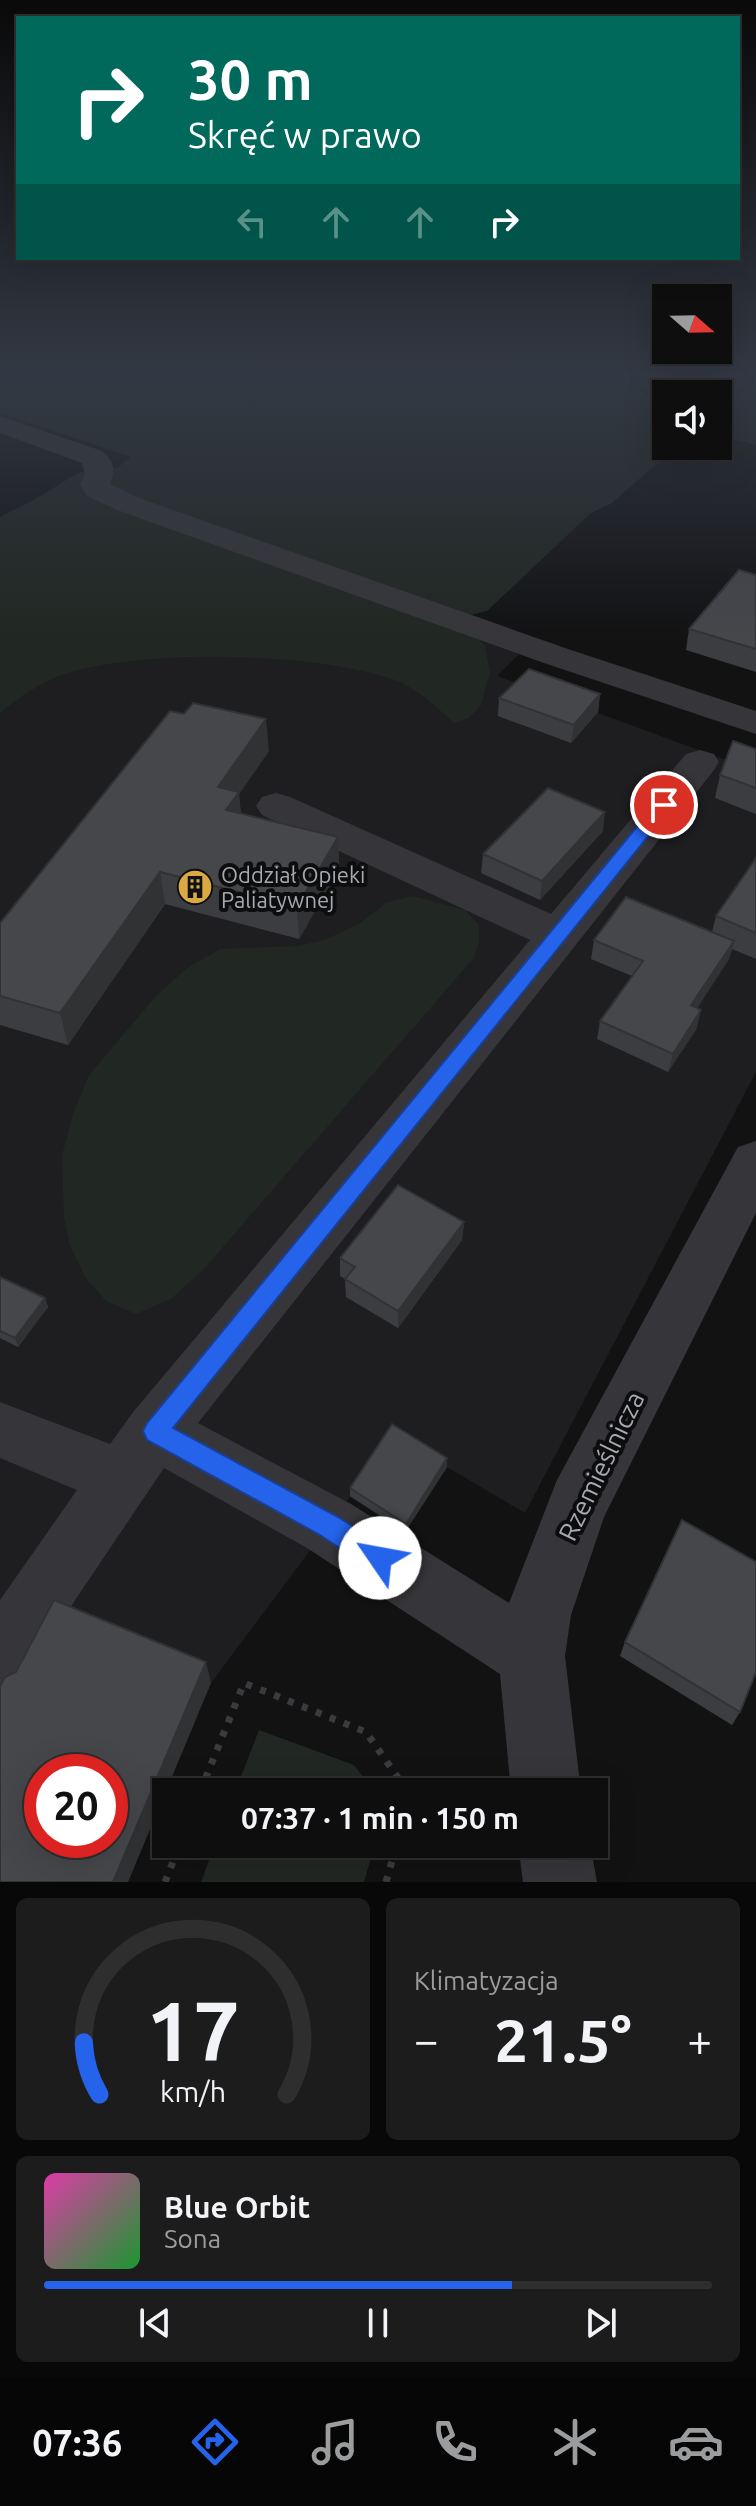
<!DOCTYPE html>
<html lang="pl">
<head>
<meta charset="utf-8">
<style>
	body { margin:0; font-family:Ubuntu,sans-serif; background:#1c1c1c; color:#f1f3f6; height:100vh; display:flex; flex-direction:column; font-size:30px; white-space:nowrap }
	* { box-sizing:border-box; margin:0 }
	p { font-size:26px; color:#9b9c9e }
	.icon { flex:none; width:44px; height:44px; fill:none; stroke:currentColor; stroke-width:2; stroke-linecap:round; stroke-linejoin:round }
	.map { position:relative; height:1882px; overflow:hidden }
	.drawer { display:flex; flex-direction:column; gap:16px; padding:16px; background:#080808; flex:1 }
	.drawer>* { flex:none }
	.guide { position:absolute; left:16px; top:16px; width:724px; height:244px; border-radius:0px; box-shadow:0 8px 32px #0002,0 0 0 2px #2e2e2e; background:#00695c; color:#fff; overflow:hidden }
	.needle { width:52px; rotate:110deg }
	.buttons { position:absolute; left:652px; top:284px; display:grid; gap:16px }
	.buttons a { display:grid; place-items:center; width:80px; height:80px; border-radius:0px; background:#0e0e0e; box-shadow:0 8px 32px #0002,0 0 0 2px #2e2e2e; font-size:40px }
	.speed { position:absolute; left:24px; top:1754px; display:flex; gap:16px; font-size:40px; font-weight:700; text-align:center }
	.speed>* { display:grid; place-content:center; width:104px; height:104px; border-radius:50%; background:#0e0e0e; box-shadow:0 8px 32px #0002,0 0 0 2px #2e2e2e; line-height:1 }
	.speed .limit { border:12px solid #d22; background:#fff; color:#111 }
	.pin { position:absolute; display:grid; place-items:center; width:68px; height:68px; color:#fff; margin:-34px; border:4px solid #fff; border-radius:50%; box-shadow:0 2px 8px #0007 }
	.me { position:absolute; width:88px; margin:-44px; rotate:303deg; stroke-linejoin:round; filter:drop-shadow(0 0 6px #0008) }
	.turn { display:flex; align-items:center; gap:28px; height:168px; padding:0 40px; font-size:36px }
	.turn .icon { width:104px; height:104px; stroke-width:2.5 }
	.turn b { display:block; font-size:56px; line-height:68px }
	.lanes { display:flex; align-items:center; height:76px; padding:0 40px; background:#0003; justify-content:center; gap:40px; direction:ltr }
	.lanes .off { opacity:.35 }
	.big { font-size:60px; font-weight:700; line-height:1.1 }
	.drawer .tile { flex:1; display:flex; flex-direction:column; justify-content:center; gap:12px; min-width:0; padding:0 28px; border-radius:12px; background:#1c1c1c }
	.drawer .dial { align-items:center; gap:0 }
	.dial svg { height:208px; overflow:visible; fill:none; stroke:#2e2e2e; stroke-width:7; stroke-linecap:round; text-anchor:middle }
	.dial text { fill:#f1f3f6; stroke:none }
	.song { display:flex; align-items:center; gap:24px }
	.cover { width:96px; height:96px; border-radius:12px; background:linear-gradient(135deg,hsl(320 70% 55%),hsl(130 70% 35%)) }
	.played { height:8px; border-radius:4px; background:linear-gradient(90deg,#2563eb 70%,#2e2e2e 70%) }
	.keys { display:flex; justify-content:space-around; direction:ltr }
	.heat { display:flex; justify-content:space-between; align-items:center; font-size:44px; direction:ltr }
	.drawer .tiles { flex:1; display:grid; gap:16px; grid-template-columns:1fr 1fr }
	.tile:last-child { grid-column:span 2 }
	.trip { position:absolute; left:152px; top:1778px; width:456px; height:80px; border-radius:0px; background:#0e0e0e; box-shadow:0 8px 32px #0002,0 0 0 2px #2e2e2e; font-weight:700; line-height:80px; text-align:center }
	.dock { display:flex; height:128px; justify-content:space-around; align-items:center; background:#060606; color:#9b9c9e }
	.dock .icon { width:56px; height:56px }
	.dock .active { color:#2563eb }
	.dock b { font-size:36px; color:#f1f3f6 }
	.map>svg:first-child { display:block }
	.built { fill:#1e1e20; fill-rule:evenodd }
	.green { fill:#212722 }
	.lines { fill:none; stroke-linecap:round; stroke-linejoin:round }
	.path { stroke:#3a3b3f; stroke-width:7; stroke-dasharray:6 9; stroke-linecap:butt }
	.minor { fill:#36363a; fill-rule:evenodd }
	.wall { fill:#3c3d40 }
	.shaded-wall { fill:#313234 }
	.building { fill:#46474b; stroke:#313234; stroke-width:2; fill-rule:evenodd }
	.route { fill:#2563eb; stroke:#184099; stroke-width:2 }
	.labels { text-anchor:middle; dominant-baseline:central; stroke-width:8; stroke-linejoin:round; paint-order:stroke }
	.poi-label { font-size:22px; fill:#a5a9b2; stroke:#0d0d0e; text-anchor:start }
	.near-street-label { font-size:26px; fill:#a5a9b2; stroke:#0d0d0e }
</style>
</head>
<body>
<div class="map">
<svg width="756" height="1882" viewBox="0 0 756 1882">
	<rect width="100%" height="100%" fill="#121213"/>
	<path class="built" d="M73 494 521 652 497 676 756 771V1072L525 1513 447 1467 405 1532 350 1497 211 1683 128 1882H0V537ZM42 1772H110V1840H42Z"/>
	<g class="green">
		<path d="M0 375H756V445L718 435V394H666V446H677L612 503 591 513 487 611 458 618 485 646 490 672 481 705 469 718 454 723C436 706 418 689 395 680 316 652 148 649 68 673 45 679 18 698 0 713V517C17 508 35 500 52 489 75 475 89 463 117 468L131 457 0 413Z"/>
		<polygon points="413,896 465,910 479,925 479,942 473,959 203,1270 171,1299 136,1314 106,1301 85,1277 70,1246 64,1218 62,1155 73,1114 89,1075 156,996 186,969 220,949 298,946 324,940 359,924 387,902"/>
		<polygon points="259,1730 354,1765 374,1792 235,1792"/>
		<polygon points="215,1844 375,1844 364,1882 201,1882"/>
	</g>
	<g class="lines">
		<g class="path">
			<polyline points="200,1792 244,1683 366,1732 408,1792"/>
			<polyline points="165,1882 180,1844"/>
			<polyline points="386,1882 397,1844"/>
		</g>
		<g class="minor">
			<path d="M0 416 102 451C114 461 116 470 110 484L139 498 568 649 756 711V734L544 663 117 510 87 496 80 485 85 474 82 463 0 433Z"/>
			<polygon points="700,750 714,754 719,762 714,770 198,1423 351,1504 509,1603 557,1480 738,1147 756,1141 756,1213 604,1517 571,1615 565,1656 581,1792 511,1792 500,1674 307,1548 164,1468 53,1633 24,1691 0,1700 0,1600 77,1490 0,1458 0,1402 110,1444 134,1411 530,940 262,815 256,806 262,797 276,793 290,797 551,914 686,754"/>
			<polygon points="518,1844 590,1844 597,1882 523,1882"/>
		</g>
	</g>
	<g class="wall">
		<polygon points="756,575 756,672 686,650 689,629"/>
		<polygon points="600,694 598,712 571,743 498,716 499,698"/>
		<polygon points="756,749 756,814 715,798 720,775"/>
		<polygon points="269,751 239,794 241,814 338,837 339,869 299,939 165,904 68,1045 0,1025 0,923"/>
		<polygon points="603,831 540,900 481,873 483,854"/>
		<polygon points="756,858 756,959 732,949 729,959 697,1008 697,1028 668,1072 597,1039 600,1021 632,976 591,959 594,940 712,932 716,916"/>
		<polygon points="464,1222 462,1240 398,1328 346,1297 345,1279 340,1276 340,1258"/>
		<polygon points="0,1277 45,1298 48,1307 18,1347 0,1338"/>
		<polygon points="447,1467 405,1532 350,1496 350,1488"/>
		<polygon points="625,1642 740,1712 732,1725 620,1656"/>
	</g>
	<g class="shaded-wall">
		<polygon points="600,694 598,712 571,743 574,725"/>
		<polygon points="266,719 269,751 239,794 241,824 229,842 218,787"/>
		<polygon points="605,812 603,831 540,900 542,881"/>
		<polygon points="338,837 339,869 299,939 297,907"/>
		<polygon points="160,872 165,904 68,1045 60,1013"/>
		<polygon points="734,941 729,959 687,1024 691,1005"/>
		<polygon points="701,1010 697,1028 668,1072 673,1054"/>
		<polygon points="464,1222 462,1240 398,1328 398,1311"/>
		<polygon points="45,1298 48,1307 18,1347 15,1338"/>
		<polygon points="447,1458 447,1467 405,1532 406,1524"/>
		<polygon points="206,1662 211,1683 128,1882 113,1882"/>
	</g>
	<g class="building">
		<polygon points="739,570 756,575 756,649 689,629"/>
		<polygon points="529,669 600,694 574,725 499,698"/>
		<polygon points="193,703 266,719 218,787 239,792 226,810 338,837 297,907 160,872 60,1013 0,996 0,923 170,711 184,714"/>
		<polygon points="733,741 756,749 756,788 720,775"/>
		<polygon points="548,788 605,812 542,881 483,854"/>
		<polygon points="756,858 756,933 716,916"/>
		<polygon points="626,897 734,941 691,1005 701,1010 673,1054 600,1021 643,961 594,940"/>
		<polygon points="398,1185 464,1222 398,1311 345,1279 355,1267 340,1258"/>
		<polygon points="0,1277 45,1298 15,1338 0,1331"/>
		<polygon points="392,1424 447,1458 406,1524 350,1488"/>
		<polygon points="682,1520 756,1562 756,1672 740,1712 625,1642"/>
		<path d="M54 1600 206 1662 113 1882H0V1686L5 1677 16 1672ZM42 1772H110V1840H42Z"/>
	</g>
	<linearGradient id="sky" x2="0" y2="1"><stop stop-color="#0a0a0a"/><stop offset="0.59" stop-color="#333944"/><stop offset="1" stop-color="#333944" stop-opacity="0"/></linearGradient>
	<rect width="756" height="638" fill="url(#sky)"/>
	<polygon class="route" points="664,800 672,805 670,809 173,1428 338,1517 389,1549 393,1558 389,1568 380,1571 370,1568 320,1535 147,1440 143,1431 147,1423 658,801"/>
	<defs>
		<symbol id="building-disc" viewBox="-11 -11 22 22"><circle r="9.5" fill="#daa943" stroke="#0d0d0e"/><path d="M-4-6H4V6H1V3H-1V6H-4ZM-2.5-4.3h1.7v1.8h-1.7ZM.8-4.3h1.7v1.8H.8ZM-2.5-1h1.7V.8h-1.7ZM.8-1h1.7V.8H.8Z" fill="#111"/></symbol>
	</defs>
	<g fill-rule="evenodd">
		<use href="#building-disc" x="175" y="867" width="40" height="40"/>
	</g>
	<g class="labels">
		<g class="poi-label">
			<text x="221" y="874">Oddział Opieki<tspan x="221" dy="25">Paliatywnej</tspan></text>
		</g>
		<g class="near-street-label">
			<text transform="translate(601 1466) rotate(-64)">Rzemieślnicza</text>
		</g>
	</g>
</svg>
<div class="buttons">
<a><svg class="needle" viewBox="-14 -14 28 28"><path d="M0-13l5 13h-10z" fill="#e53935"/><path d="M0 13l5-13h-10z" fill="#9b9c9e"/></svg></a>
<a><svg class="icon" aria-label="sound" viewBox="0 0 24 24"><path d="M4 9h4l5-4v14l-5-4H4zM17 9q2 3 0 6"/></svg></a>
</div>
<div class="speed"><div class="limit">20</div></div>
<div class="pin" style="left:664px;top:805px;background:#d93025"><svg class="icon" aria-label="arrive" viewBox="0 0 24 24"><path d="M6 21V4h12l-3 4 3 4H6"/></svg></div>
<svg class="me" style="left:380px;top:1558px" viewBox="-20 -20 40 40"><circle r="19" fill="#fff"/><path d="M0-13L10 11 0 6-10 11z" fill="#2563eb"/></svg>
<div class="trip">07:37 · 1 min · 150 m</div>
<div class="guide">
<div class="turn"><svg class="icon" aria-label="right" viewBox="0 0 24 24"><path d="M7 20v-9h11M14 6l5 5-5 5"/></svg><div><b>30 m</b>Skręć w prawo</div></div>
<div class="lanes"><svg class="icon off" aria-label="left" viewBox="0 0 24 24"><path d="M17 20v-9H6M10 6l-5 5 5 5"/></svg><svg class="icon off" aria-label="ahead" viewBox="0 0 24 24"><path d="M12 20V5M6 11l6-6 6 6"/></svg><svg class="icon off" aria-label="ahead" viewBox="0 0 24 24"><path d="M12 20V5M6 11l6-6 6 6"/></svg><svg class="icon" aria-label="right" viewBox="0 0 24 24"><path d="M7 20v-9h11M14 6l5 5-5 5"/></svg></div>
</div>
</div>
<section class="drawer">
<div class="tiles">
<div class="tile dial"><svg viewBox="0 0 100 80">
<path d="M14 69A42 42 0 1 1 86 69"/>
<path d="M14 69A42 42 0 0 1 8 49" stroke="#2563eb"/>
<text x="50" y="56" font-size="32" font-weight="700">17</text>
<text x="50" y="72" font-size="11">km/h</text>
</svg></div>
<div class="tile"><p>Klimatyzacja</p>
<div class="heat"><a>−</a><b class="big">21.5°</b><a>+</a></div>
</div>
<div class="tile">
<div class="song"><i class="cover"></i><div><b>Blue Orbit</b><p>Sona</p></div></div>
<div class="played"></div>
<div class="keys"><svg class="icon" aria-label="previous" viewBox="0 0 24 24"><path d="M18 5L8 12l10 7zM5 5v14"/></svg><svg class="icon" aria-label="pause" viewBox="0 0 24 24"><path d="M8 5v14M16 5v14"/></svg><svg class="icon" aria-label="next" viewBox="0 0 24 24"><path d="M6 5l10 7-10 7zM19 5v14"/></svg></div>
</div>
</div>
</section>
<nav class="dock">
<b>07:36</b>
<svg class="icon active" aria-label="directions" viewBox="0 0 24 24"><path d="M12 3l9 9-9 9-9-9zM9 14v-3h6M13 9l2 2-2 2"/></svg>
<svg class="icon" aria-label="music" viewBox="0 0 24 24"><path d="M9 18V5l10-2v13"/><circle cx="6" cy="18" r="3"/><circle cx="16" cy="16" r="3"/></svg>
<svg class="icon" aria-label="phone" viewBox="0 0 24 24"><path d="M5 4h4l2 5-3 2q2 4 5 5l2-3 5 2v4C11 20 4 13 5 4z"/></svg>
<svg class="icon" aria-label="climate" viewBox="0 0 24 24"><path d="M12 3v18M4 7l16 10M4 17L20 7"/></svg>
<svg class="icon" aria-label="car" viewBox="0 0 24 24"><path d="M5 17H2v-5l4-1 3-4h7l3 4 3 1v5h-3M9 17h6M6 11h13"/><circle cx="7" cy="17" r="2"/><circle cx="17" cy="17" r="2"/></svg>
</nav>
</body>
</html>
